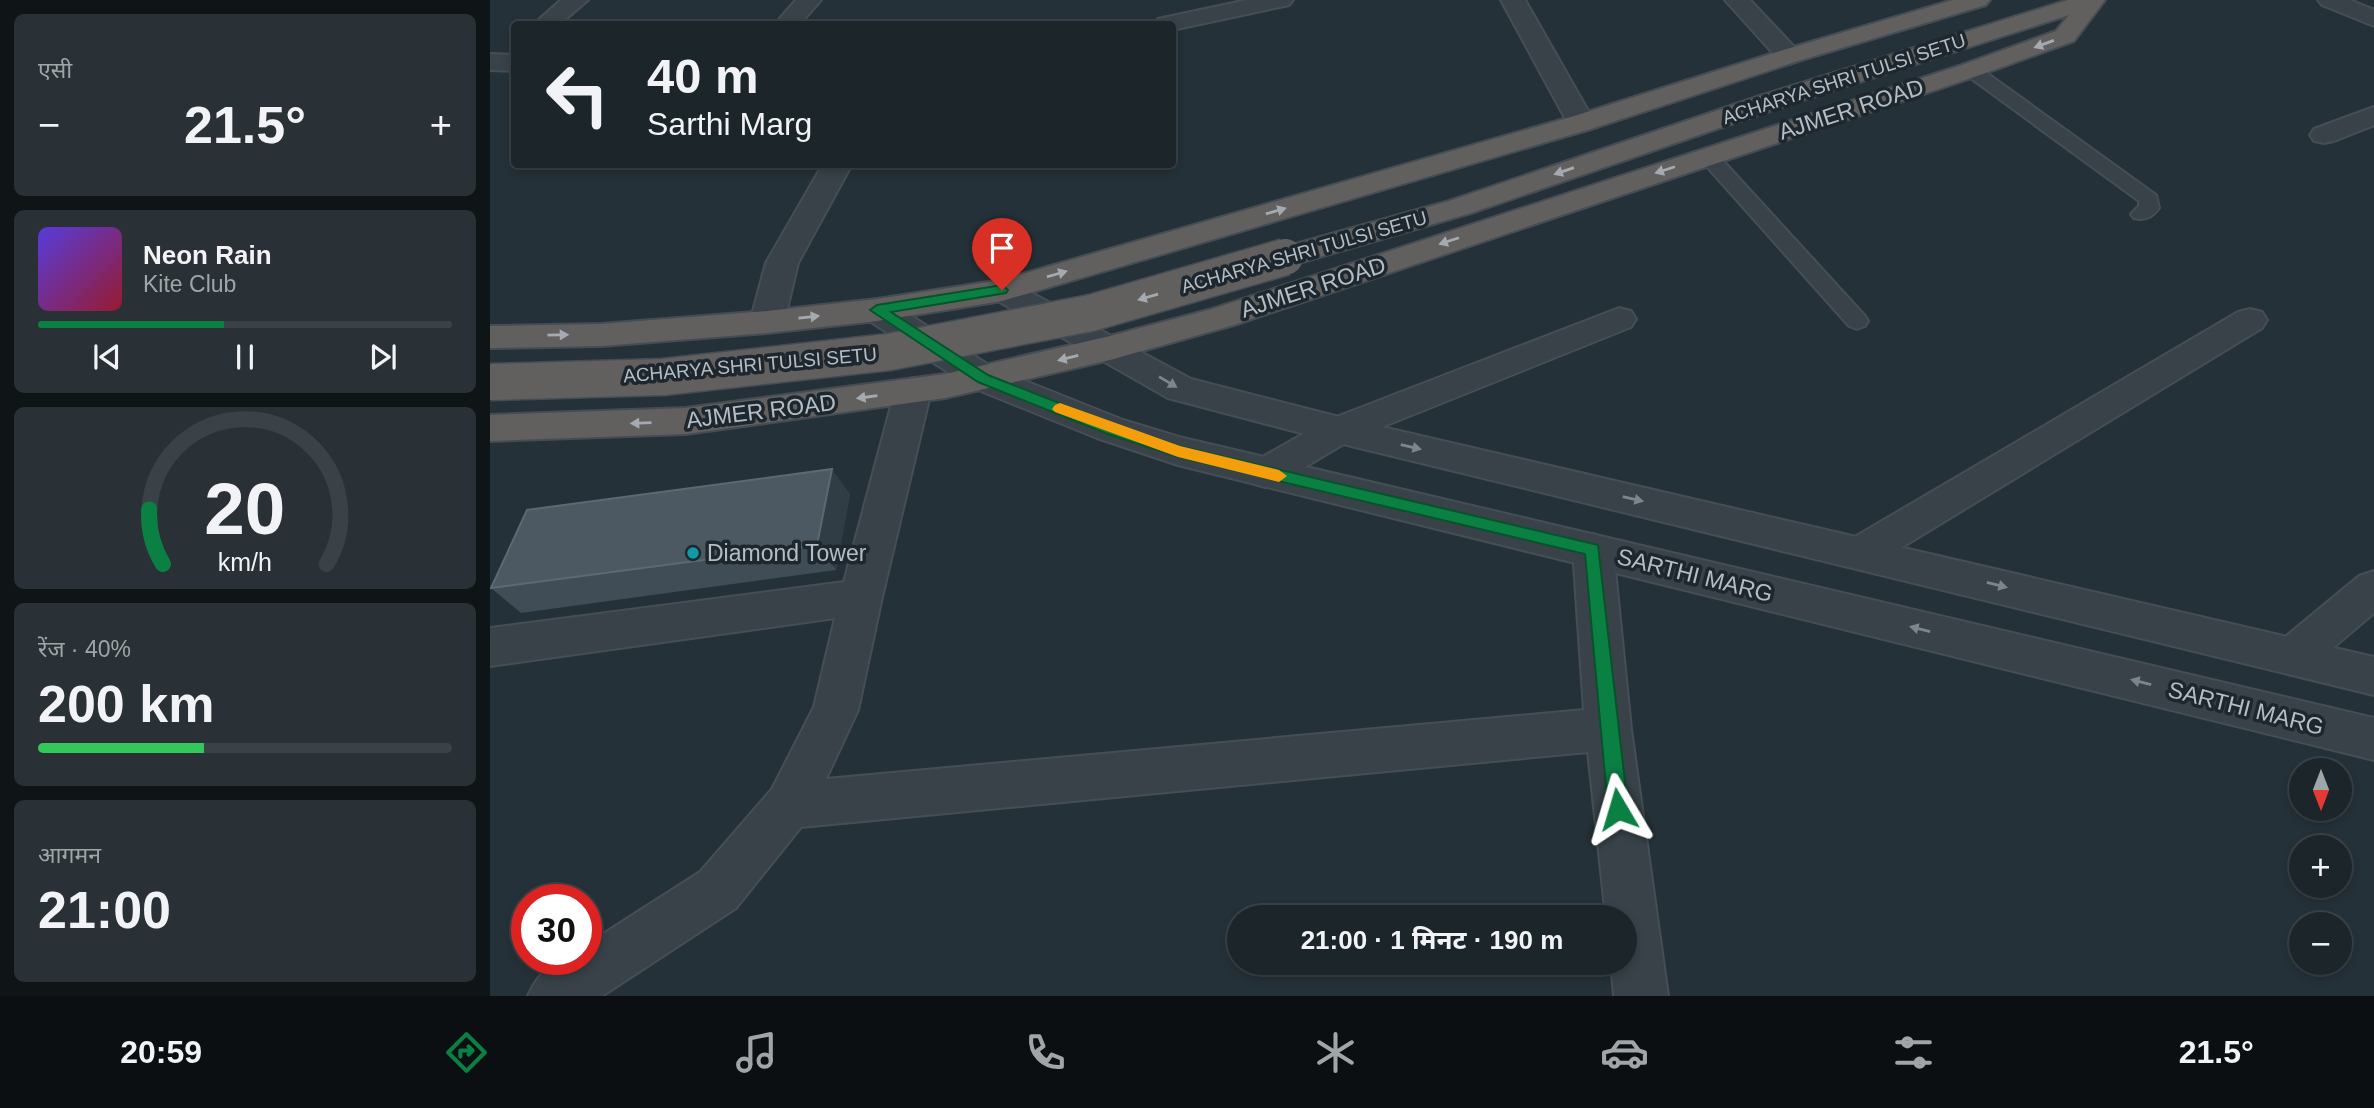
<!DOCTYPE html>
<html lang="hi">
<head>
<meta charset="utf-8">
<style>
	body { margin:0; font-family:Helvetica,"Noto Sans Devanagari",sans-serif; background:#293136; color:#f1f3f6; height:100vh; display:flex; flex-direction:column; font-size:26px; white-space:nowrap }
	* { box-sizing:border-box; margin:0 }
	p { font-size:23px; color:#a0a5a8 }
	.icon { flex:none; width:38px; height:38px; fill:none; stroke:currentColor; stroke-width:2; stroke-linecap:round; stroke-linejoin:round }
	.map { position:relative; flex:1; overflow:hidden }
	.panel { display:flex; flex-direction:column; gap:14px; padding:14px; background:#0f1417; width:490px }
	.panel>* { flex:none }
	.hud { position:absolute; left:21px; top:21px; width:665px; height:147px; border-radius:7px; box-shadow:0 4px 10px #0003,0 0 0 2px #3a4247; background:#1c252a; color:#f1f3f6; overflow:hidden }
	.needle { width:46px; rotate:180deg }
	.buttons { position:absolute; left:1799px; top:758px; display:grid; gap:14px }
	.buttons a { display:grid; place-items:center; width:63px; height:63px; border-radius:50%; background:#1c252a; box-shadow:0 4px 10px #0003,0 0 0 2px #3a4247; font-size:35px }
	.speed { position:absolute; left:21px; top:884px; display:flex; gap:14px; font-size:35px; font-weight:700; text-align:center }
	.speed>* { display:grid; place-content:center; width:91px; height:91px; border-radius:50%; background:#1c252a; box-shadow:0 4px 10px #0003,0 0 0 2px #3a4247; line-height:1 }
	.speed .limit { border:10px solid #d22; background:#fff; color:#111 }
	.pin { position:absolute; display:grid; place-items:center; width:60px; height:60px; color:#fff; margin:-72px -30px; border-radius:50% 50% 50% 0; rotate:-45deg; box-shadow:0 0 7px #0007 }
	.pin .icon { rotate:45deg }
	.me { position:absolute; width:77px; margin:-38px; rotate:353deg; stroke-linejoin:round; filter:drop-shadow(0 0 5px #0008) }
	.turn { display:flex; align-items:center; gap:24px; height:147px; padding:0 21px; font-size:32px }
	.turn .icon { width:91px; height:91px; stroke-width:2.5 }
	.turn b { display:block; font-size:49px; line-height:60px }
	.big { font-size:52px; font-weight:700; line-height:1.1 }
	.panel .card { flex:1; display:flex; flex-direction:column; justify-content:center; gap:10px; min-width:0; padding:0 24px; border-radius:10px; background:#293136 }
	.panel .dial { align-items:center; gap:0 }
	.dial svg { height:182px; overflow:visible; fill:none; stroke:#3a4247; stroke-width:7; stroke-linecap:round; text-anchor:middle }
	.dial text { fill:#f1f3f6; stroke:none }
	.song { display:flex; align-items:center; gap:21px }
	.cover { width:84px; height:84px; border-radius:10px; background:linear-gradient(135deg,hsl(250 70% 55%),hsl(350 70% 35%)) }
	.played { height:7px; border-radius:4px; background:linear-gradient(90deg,#0b8043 45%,#3a4247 45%) }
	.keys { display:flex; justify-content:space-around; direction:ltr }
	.heat { display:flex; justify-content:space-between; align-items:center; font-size:38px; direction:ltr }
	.charge { height:10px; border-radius:5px; background:linear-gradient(90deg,#34c759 40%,#3a4247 0) }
	.trip { position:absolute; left:737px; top:905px; width:410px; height:70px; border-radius:35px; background:#1c252a; box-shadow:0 4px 10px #0003,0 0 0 2px #3a4247; font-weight:700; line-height:70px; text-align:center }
	.menu { display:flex; height:112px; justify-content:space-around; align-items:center; background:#0b0f11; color:#a0a5a8 }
	.menu .icon { width:49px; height:49px }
	.menu .current { color:#0b8043 }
	.menu b { font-size:32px; color:#f1f3f6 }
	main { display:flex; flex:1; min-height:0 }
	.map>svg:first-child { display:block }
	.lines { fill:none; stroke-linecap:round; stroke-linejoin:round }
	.service-casing { stroke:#454e54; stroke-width:4 }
	.minor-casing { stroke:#454e54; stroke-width:4 }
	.tertiary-casing { stroke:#454e54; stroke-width:4 }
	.trunk-casing { stroke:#444d53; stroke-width:4 }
	.service { fill:#384248; fill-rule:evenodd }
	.minor { fill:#384248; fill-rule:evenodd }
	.tertiary { fill:#384248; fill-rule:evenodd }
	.trunk { fill:#62605f; fill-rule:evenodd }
	.trunk-bridge-casing { stroke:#444d53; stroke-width:39; stroke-linecap:butt }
	.trunk-bridge { stroke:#62605f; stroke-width:36 }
	.wall { fill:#414d56 }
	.shaded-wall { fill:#303d45 }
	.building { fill:#4d5962; stroke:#5d6971; stroke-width:2 }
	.oneway { fill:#a4aab0 }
	.oneway2 { fill:#7c868c }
	.route { fill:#0b8043; stroke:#07532c; stroke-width:2 }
	.slow { fill:#f59e0b }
	.culture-dot { fill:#0f9aa8; stroke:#1e272d; stroke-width:2.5 }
	.labels { text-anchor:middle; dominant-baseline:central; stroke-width:7; stroke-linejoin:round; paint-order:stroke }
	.far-street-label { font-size:19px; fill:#b4bdc4; stroke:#1e272d }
	.street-label { font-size:23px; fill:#b4bdc4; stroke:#1e272d }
	.poi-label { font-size:23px; fill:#b4bdc4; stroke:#1e272d; text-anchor:start }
</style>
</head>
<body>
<main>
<section class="panel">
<div class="card"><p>एसी</p>
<div class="heat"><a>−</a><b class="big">21.5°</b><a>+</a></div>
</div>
<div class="card">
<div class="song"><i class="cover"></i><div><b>Neon Rain</b><p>Kite Club</p></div></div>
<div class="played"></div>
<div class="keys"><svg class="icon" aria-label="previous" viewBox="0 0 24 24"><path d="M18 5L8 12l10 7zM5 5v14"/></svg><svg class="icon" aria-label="pause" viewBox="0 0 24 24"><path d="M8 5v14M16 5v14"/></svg><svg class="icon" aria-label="next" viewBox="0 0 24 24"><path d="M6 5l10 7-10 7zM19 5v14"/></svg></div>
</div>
<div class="card dial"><svg viewBox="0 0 100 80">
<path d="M14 69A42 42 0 1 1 86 69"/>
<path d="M14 69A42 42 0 0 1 8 45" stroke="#0b8043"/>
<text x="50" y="56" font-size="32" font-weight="700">20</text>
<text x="50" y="72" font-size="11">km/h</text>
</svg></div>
<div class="card"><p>रेंज · 40%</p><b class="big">200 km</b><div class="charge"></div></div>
<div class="card"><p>आगमन</p><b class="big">21:00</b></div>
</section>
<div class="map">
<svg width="1884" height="996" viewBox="0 0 1884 996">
	<rect width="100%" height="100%" fill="#253138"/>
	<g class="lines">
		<defs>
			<g id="service">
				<path d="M1481 65 1487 66 1666 195 1669 208C1663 217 1655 221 1644 218L1641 214 1649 206V201L1475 74 1472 70 1475 66Z"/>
				<polygon points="1218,150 1225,152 1375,316 1378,321 1375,326 1367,329 1359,326 1211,160 1208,156 1211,152"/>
			</g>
			<g id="minor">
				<polygon points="71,0 98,0 70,24 44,24"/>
				<polygon points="306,0 331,0 310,24 285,24"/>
				<polygon points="757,0 803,0 799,5 682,30 682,24 665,24 668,19"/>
				<polygon points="1011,0 1035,0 1105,123 1101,129 1091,131 1081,129"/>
				<polygon points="1235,0 1260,0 1308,51 1312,56 1308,61 1299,64 1290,61"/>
				<polygon points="1828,0 1860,0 1884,10 1884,26 1832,5"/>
				<polygon points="0,54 24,55 24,71 0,70"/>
				<polygon points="1884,107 1884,125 1844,141 1834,143 1824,141 1820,135 1824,129"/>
				<polygon points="333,164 362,164 308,263 294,322 289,330 277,333 265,330 260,322 276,263"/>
				<polygon points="1129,308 1141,311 1146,319 1141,327 862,439 788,483 775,487 762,483 756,473 762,463 836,421"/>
				<polygon points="1760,309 1772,312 1777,320 1772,328 1386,563 1372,568 1358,563 1352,552 1358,541 1748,312"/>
				<path d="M423 378 435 382 441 391 392 597 368 710 336 779 1094 710 1083 550 1089 539 1103 534 1117 539 1123 550 1141 729 1178 996H1124L1121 962H1134V917H1116L1098 752 311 827 246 908 112 996H38C50 968 67 959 96 959V945L210 872 282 789 324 707 345 618 0 666V628L354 582 405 391 411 382Z"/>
				<polygon points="1884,571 1884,613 1818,669 1803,675 1788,669 1781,656 1788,643 1869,576"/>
			</g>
			<g id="tertiary">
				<polygon points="512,279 523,283 701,379 849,417 1884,657 1884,695 849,443 678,398 501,297 496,290 501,283"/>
				<polygon points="387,299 399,302 505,369 633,420 689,437 1884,718 1884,760 688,465 607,438 481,387 375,318 371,310 375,302"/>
			</g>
			<g id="trunk">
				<polygon points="1463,0 1500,0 1496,5 1308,61 1101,129 512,301 387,321 277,333 111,346 0,348 0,326 111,324 277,311 387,299 511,280 1081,117 1290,51"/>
				<polygon points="1578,0 1615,0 1584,41 1490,75 744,325 620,360 455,398 196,434 0,441 0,415 196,408 455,374 620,336 722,309 1472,65 1566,31 1579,15 1288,108 981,213 795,267 784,264 779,257 784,250 959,201 1270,96"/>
			</g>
		</defs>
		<use href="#service" class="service-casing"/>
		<use href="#minor" class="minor-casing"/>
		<use href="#tertiary" class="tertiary-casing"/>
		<use href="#trunk" class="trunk-casing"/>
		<use href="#service" class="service"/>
		<use href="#minor" class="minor"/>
		<use href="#tertiary" class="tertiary"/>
		<use href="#trunk" class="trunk"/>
		<defs>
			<polyline id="trunk-bridge" points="0,382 173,377 399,352 601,313 795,257"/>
		</defs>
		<use href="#trunk-bridge" class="trunk-bridge-casing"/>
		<use href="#trunk-bridge" class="trunk-bridge"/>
	</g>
	<polygon class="wall" points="360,494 346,570 31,613 1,588"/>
	<polygon class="shaded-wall" points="342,469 360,494 346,570 327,545"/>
	<polygon class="building" points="342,469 327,545 1,588 37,510"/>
	<defs><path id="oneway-solid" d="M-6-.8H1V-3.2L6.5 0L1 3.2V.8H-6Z" transform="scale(1.75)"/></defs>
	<g class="oneway">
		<use href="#oneway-solid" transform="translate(1554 44) rotate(160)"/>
		<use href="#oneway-solid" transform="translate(1175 170) rotate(162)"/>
		<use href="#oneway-solid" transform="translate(1074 171) rotate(161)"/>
		<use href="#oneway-solid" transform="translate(786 211) rotate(-16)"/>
		<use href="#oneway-solid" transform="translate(959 241) rotate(162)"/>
		<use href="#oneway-solid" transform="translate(567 274) rotate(-16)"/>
		<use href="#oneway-solid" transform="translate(658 297) rotate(164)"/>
		<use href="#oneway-solid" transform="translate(319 317) rotate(-6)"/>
		<use href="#oneway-solid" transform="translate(68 335) rotate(-1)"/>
		<use href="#oneway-solid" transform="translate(578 358) rotate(166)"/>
		<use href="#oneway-solid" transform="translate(377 397) rotate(172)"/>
		<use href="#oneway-solid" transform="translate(151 423) rotate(178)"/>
	</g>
	<g class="oneway2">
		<use href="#oneway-solid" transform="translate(678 382) rotate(31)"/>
		<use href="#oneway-solid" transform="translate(921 447) rotate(13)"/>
		<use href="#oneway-solid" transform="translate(1143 499) rotate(13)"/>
		<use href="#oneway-solid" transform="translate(1507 585) rotate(14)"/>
		<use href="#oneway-solid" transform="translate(1430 629) rotate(-166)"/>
		<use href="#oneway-solid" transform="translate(1651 682) rotate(-166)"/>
	</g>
	<polygon class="route" points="512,285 518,290 516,293 401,312 498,375 625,425 689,446 1108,545 1138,809 1135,816 1128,818 1121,816 1118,809 1095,554 688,457 615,433 488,382 380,310 387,305"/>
	<polygon class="slow" points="570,403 690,446 789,470 797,476 789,482 688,457 565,412 562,409 565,405"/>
	<circle class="culture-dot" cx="203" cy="553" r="7"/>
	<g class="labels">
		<g class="far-street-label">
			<text transform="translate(1354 79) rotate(-18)">ACHARYA SHRI TULSI SETU</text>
			<text transform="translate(814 252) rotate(-16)">ACHARYA SHRI TULSI SETU</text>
			<text transform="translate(260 365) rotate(-5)">ACHARYA SHRI TULSI SETU</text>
		</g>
		<g class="street-label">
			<text transform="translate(1361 109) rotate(-18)">AJMER ROAD</text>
			<text transform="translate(823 287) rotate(-18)">AJMER ROAD</text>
			<text transform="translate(271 411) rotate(-7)">AJMER ROAD</text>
			<text transform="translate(1205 575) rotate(14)">SARTHI MARG</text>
			<text transform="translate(1756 708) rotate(14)">SARTHI MARG</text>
		</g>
		<g class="poi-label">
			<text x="217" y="553">Diamond Tower</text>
		</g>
	</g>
</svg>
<div class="buttons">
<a><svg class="needle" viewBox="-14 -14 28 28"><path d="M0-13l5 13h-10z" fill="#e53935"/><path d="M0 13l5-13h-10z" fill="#a0a5a8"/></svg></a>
<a>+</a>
<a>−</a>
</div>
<div class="speed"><div class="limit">30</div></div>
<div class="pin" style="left:512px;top:290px;background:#d93025"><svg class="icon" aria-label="arrive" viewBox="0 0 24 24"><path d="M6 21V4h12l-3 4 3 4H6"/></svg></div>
<svg class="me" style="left:1128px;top:809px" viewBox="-20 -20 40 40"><path d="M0-17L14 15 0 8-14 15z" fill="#0b8043" stroke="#fff" stroke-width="4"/></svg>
<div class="trip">21:00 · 1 मिनट · 190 m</div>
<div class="hud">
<div class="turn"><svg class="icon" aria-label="left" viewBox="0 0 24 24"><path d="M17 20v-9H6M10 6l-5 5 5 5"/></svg><div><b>40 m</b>Sarthi Marg</div></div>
</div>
</div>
</main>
<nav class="menu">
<b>20:59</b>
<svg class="icon current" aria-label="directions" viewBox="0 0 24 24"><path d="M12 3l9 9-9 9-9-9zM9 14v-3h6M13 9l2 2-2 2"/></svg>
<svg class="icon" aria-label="music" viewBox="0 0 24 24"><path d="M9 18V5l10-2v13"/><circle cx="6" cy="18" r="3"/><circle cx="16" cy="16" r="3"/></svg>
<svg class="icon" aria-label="phone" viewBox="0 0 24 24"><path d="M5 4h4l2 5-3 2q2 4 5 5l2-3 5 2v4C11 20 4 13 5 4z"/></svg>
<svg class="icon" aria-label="climate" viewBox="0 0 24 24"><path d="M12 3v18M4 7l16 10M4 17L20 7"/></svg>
<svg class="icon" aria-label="car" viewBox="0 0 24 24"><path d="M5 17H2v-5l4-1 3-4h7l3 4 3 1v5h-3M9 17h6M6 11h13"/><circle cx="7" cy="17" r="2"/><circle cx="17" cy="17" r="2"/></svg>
<svg class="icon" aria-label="filters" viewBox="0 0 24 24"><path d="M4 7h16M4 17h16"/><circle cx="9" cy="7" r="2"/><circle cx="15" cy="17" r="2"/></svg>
<b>21.5°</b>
</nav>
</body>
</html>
